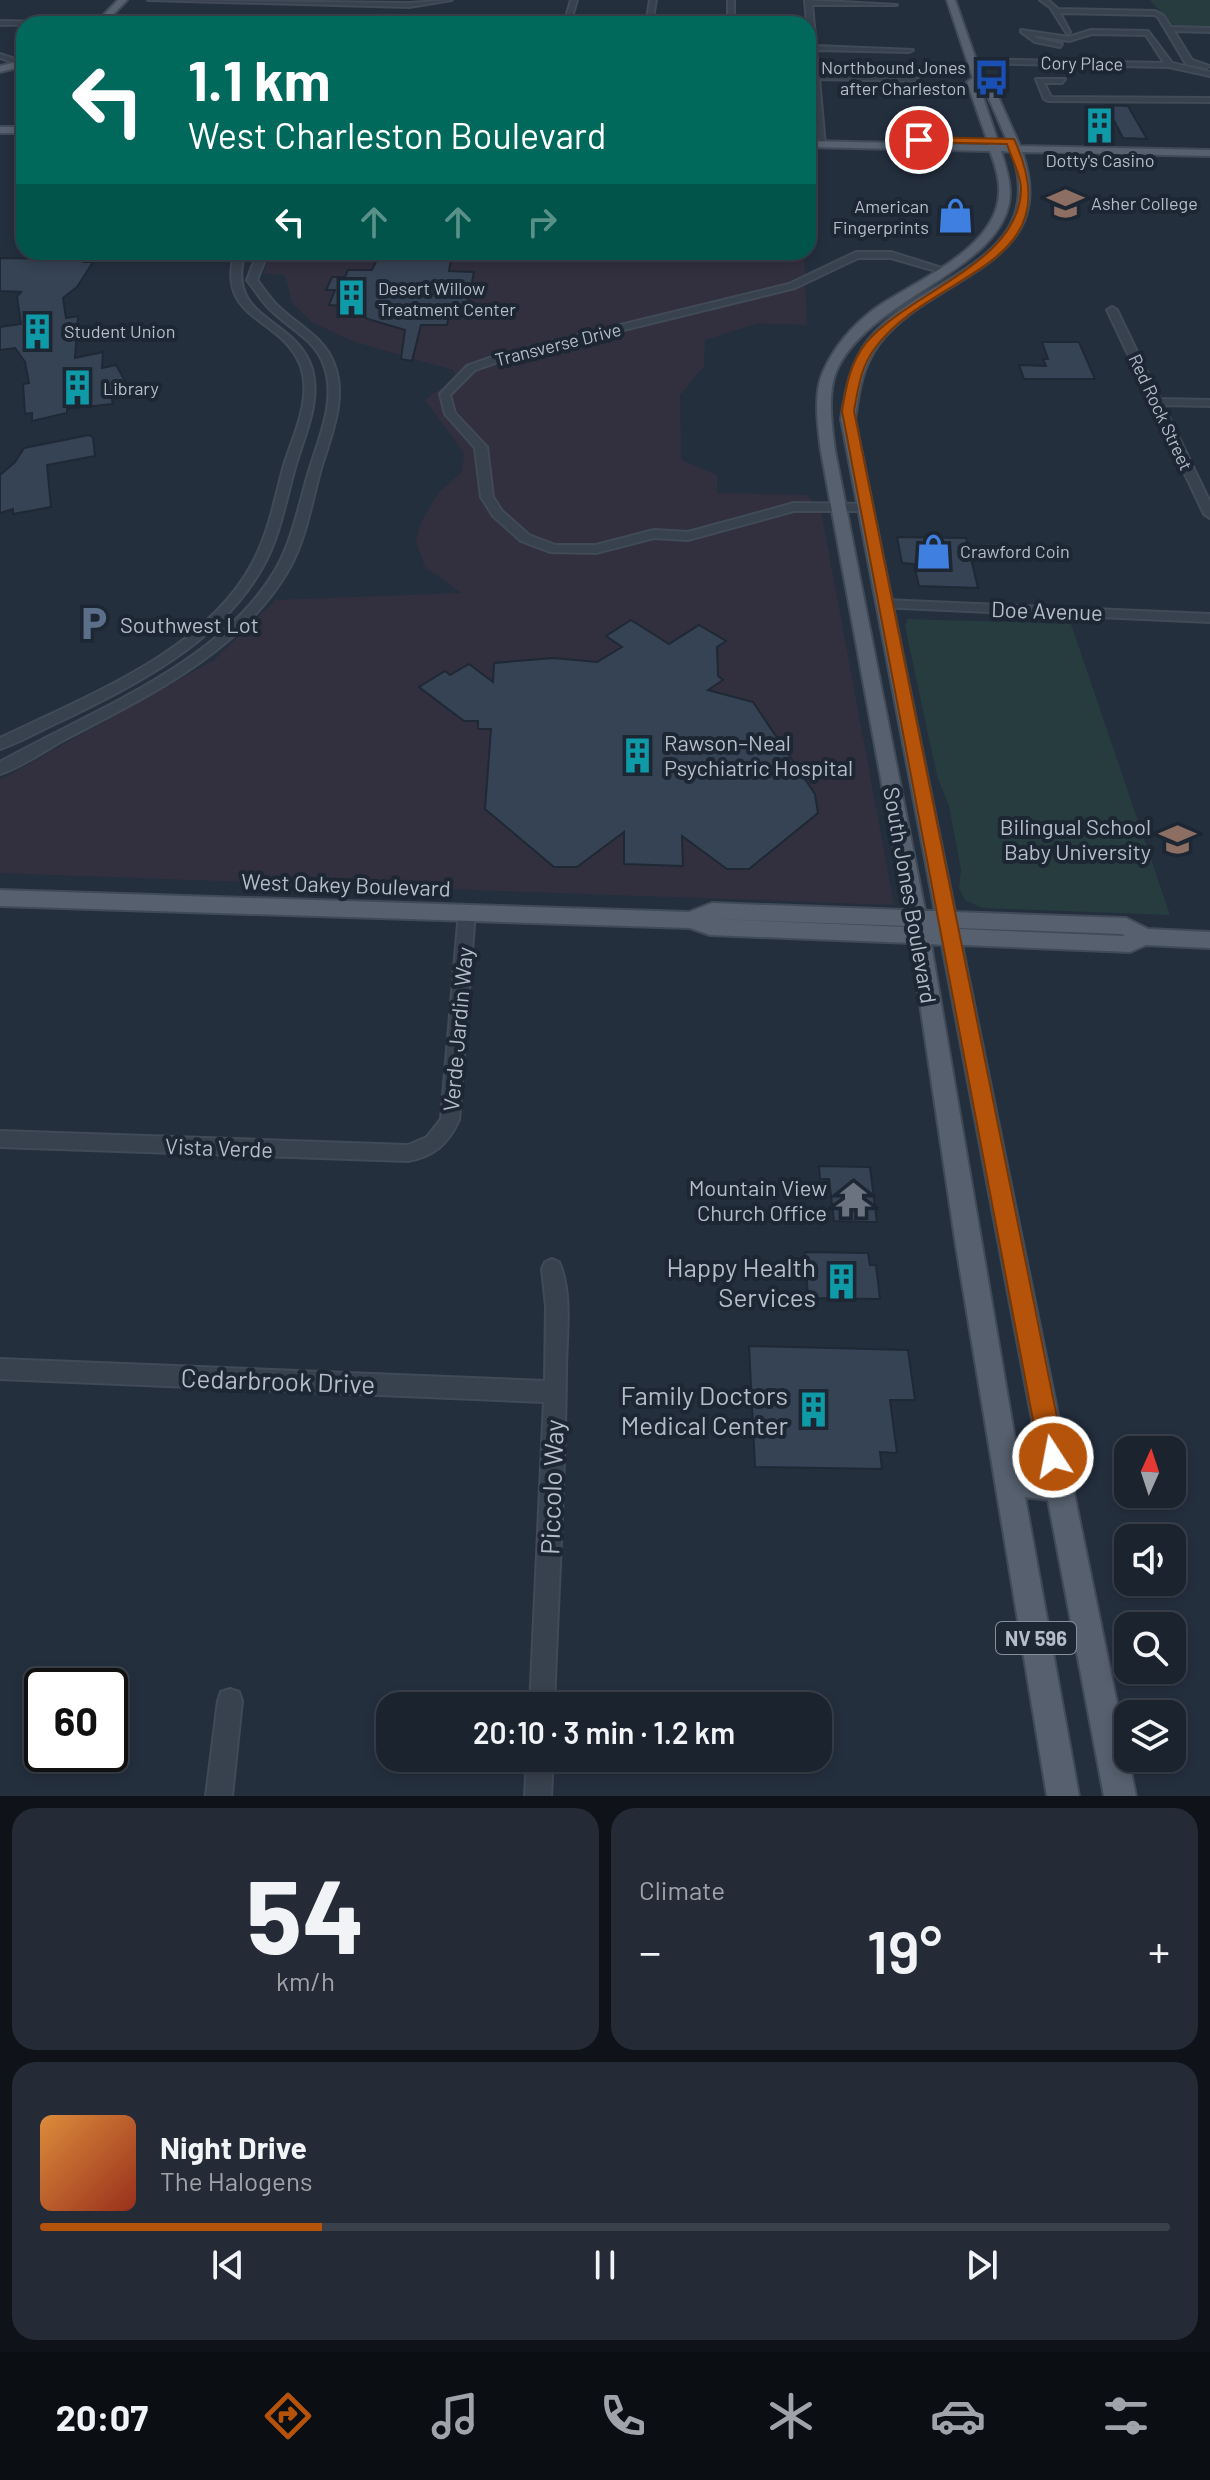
<!DOCTYPE html>
<html lang="en">
<head>
<meta charset="utf-8">
<style>
	body { margin:0; font-family:Barlow,sans-serif; background:#242b36; color:#f1f3f6; height:100vh; display:flex; flex-direction:column; font-size:30px; white-space:nowrap }
	* { box-sizing:border-box; margin:0 }
	p { font-size:26px; color:#a0a4aa }
	.icon { flex:none; width:44px; height:44px; fill:none; stroke:currentColor; stroke-width:2; stroke-linecap:round; stroke-linejoin:round }
	.map { position:relative; height:1796px; overflow:hidden }
	.sheet { display:flex; flex-direction:column; gap:12px; padding:12px; background:#0f1319; flex:1 }
	.sheet>* { flex:none }
	.hud { position:absolute; left:16px; top:16px; width:800px; height:244px; border-radius:24px; box-shadow:0 4px 12px #0003,0 0 0 2px #39404a; background:#00695c; color:#fff; overflow:hidden }
	.needle { width:52px; rotate:3deg }
	.tools { position:absolute; left:1114px; top:1436px; display:grid; gap:16px }
	.tools a { display:grid; place-items:center; width:72px; height:72px; border-radius:16px; background:#1b232e; box-shadow:0 4px 12px #0003,0 0 0 2px #39404a; font-size:40px }
	.speed { position:absolute; left:24px; top:1668px; display:flex; gap:16px; font-size:40px; font-weight:700; text-align:center }
	.speed>* { display:grid; place-content:center; width:104px; height:104px; border-radius:50%; background:#1b232e; box-shadow:0 4px 12px #0003,0 0 0 2px #39404a; line-height:1 }
	.speed .limit { border:4px solid #111; border-radius:12px; background:#fff; color:#111 }
	.pin { position:absolute; display:grid; place-items:center; width:68px; height:68px; color:#fff; margin:-34px; border:4px solid #fff; border-radius:50%; box-shadow:0 2px 8px #0007 }
	.me { position:absolute; width:88px; margin:-44px; rotate:349deg; stroke-linejoin:round; filter:drop-shadow(0 0 6px #0008) }
	.turn { display:flex; align-items:center; gap:28px; height:168px; padding:0 40px; font-size:36px }
	.turn .icon { width:104px; height:104px; stroke-width:2.5 }
	.turn b { display:block; font-size:56px; line-height:68px }
	.lanes { display:flex; align-items:center; height:76px; padding:0 40px; background:#0003; justify-content:center; gap:40px; direction:ltr }
	.lanes .off { opacity:.35 }
	.big { font-size:60px; font-weight:600; line-height:1.1 }
	.sheet .widget { flex:1; display:flex; flex-direction:column; justify-content:center; gap:12px; min-width:0; padding:0 28px; border-radius:24px; background:#242b36 }
	.sheet .dial { align-items:center; gap:0 }
	.dial b { font-size:104px; line-height:1 }
	.song { display:flex; align-items:center; gap:24px }
	.cover { width:96px; height:96px; border-radius:12px; background:linear-gradient(135deg,hsl(30 70% 55%),hsl(10 70% 35%)) }
	.played { height:8px; border-radius:4px; background:linear-gradient(90deg,#b45309 25%,#39404a 25%) }
	.keys { display:flex; justify-content:space-around; direction:ltr }
	.heat { display:flex; justify-content:space-between; align-items:center; font-size:44px; direction:ltr }
	.sheet .tiles { flex:1; display:grid; gap:12px; grid-template-columns:1fr 1fr }
	.widget:last-child { grid-column:span 2 }
	.trip { position:absolute; left:376px; top:1692px; width:456px; height:80px; border-radius:24px; background:#1b232e; box-shadow:0 4px 12px #0003,0 0 0 2px #39404a; font-weight:600; line-height:80px; text-align:center }
	.menu { display:flex; height:128px; justify-content:space-around; align-items:center; background:#0b0e12; color:#a0a4aa }
	.menu .icon { width:56px; height:56px }
	.menu .current { color:#b45309 }
	.menu b { font-size:36px; color:#f1f3f6 }
	.map>svg:first-child { display:block }
	.medical { fill:#32303f }
	.green { fill:#263c3f }
	.building { fill:#364354; stroke:#1f2835; stroke-width:2 }
	.lines { fill:none; stroke-linecap:round; stroke-linejoin:round }
	.minor-casing { stroke:#414a57; stroke-width:4 }
	.major-casing { stroke:#414a57; stroke-width:4 }
	.minor { fill:#38414e; fill-rule:evenodd }
	.major { fill:#56606e; fill-rule:evenodd }
	.route { fill:#b45309; stroke:#753606; stroke-width:2 }
	.labels { text-anchor:middle; dominant-baseline:central; stroke-width:8; stroke-linejoin:round; paint-order:stroke }
	.far-street-label { font-size:18px; fill:#b4bcc9; stroke:#1d2633 }
	.far-poi-label { font-size:18px; fill:#b4bcc9; stroke:#1d2633; text-anchor:start }
	.shield { fill:#1d2633; stroke:#878f9c; stroke-width:2 }
	.shield-label { font-size:20px; font-weight:bold; fill:#b4bcc9 }
	.street-label { font-size:22px; fill:#b4bcc9; stroke:#1d2633 }
	.poi-label { font-size:22px; fill:#b4bcc9; stroke:#1d2633; text-anchor:start }
	.near-poi-label { font-size:26px; fill:#b4bcc9; stroke:#1d2633; text-anchor:end }
	.near-street-label { font-size:26px; fill:#b4bcc9; stroke:#1d2633 }
</style>
</head>
<body>
<div class="map">
<svg width="1210" height="1796" viewBox="0 0 1210 1796">
	<rect width="100%" height="100%" fill="#242f3e"/>
	<polygon class="medical" points="269,252 804,252 807,325 758,323 705,340 704,366 680,395 681,460 717,475 717,493 807,495 821,511 894,905 0,873 0,780 214,660 276,600 461,593 425,567 416,541 421,523 438,493 462,472 464,453 425,400 456,377 453,370 352,341 312,322 292,303 285,275 264,274"/>
	<g class="green">
		<polygon points="1150,0 1210,0 1210,28 1174,26"/>
		<polygon points="908,619 1071,624 1170,915 982,908 965,900 959,888 961,870 949,806 937,776 905,626"/>
	</g>
	<g class="building">
		<polygon points="1106,105 1128,106 1147,139 1123,138"/>
		<polygon points="63,255 88,255 84,262 93,262 77,287 63,298 66,318 78,316 75,358 103,352 102,368 116,365 132,393 112,400 113,404 67,409 67,413 32,421 32,413 25,414 23,384 29,383 25,362 15,348 0,350 0,327 21,324 17,297 21,292 0,291 0,258 60,259"/>
		<polygon points="377,259 451,260 449,271 474,272 468,302 463,302 461,309 450,310 447,325 421,325 412,361 401,359 405,330 368,319 345,306 329,305 335,290 326,290 332,277 345,277 348,270 372,270"/>
		<polygon points="1042,342 1079,342 1095,379 1024,379 1019,365 1046,366 1043,359 1048,359"/>
		<polygon points="89,435 93,437 95,456 47,465 51,507 13,514 13,509 0,513 0,475 15,462 24,448"/>
		<polygon points="897,537 966,538 978,588 919,586 914,564 902,563"/>
		<polygon points="631,620 669,644 699,625 726,641 717,647 718,676 723,680 708,690 753,702 815,794 818,813 749,869 727,869 682,836 683,866 624,864 624,832 577,867 554,867 485,809 491,729 478,729 478,721 464,721 419,687 445,671 450,675 469,664 493,682 494,663 553,658 597,662 622,647 606,636"/>
		<polygon points="819,1166 870,1167 877,1222 834,1221 829,1179 820,1179"/>
		<polygon points="805,1252 868,1253 870,1265 876,1265 880,1299 808,1298"/>
		<polygon points="749,1346 908,1350 915,1400 890,1400 897,1453 880,1452 882,1469 755,1467"/>
	</g>
	<g class="lines">
		<defs>
			<g id="minor">
				<polygon points="148,0 409,3 452,0 409,7"/>
				<polygon points="571,0 577,0 570,24 564,24"/>
				<polygon points="650,0 656,0 652,24 646,24"/>
				<rect x="728" y="0" width="6" height="24"/>
				<polygon points="805,0 897,5 812,5 816,46 913,50 909,52 816,50 818,75 914,77 918,79 914,81 819,79 825,145 821,147 817,145"/>
				<polygon points="1040,0 1048,0 1058,9 1155,11 1163,15 1171,27 1210,28 1210,32 1174,31 1192,60 1210,66 1206,68 1186,64 1158,17 1154,15 1060,13 1070,32 1067,34 1050,7"/>
				<polygon points="0,21 57,22 60,24 0,25"/>
				<polygon points="1021,30 1069,37 1091,30 1148,31 1172,63 1210,72 1210,76 1169,67 971,63 967,61 971,59 1164,63 1146,35 1092,34 1069,41 1033,35 1039,39 1062,44 1060,47 1035,42 1021,32"/>
				<polygon points="0,54 24,62 24,66 0,58"/>
				<polygon points="1036,79 1065,79 1062,83 1044,83 1051,97 1210,98 1210,102 1048,101 1044,99"/>
				<path d="M235 252H245C224 321 296 316 312 369 321 401 305 434 296 464 286 499 280 537 262 568 220 643 135 685 61 721 41 730 21 742 0 749V738C85 697 206 651 252 564 269 533 275 498 284 465 294 434 313 397 300 364 280 316 215 320 235 252Z"/>
				<path d="M258 252H268L257 280C264 289 271 300 280 308 299 326 324 337 334 364 347 397 332 433 322 465 312 499 307 537 289 569 241 653 146 697 64 740 44 751 22 767 0 774V762C91 711 221 664 276 569 293 539 299 504 309 471 319 438 337 400 324 365 315 340 292 330 274 313 263 304 256 291 247 280Z"/>
				<polygon points="856,252 891,252 948,270 943,273 891,258 858,258 795,288 509,358 475,370 450,395 455,413 487,447 493,497 502,511 529,535 555,545 596,545 654,530 688,532 794,503 866,504 870,505 870,511 794,511 688,540 654,538 596,553 550,552 521,541 493,516 481,497 475,448 445,414 440,394 467,366 501,354 789,284"/>
				<polygon points="1112,307 1117,310 1160,399 1210,400 1210,406 1163,405 1210,502 1210,518 1204,514 1107,310"/>
				<polygon points="884,600 1210,614 1210,622 879,607 879,601"/>
				<path d="M467 906 473 908 475 912 459 1120C448 1144 434 1156 408 1161L0 1147V1131L408 1145 427 1137 441 1119 459 912 461 908Z"/>
				<path d="M552 1259 559 1262C573 1294 566 1337 566 1371 565 1483 558 1594 554 1706H530L544 1402 0 1379V1359L545 1381 546 1306 542 1269 545 1262Z"/>
				<polygon points="230,1689 239,1692 242,1701 232,1796 206,1796 218,1701 221,1692"/>
				<polygon points="527,1758 553,1758 551,1796 525,1796"/>
			</g>
			<g id="major">
				<polygon points="118,0 127,0 104,24 95,24"/>
				<path d="M947 0H955L982 77 992 83 1020 146 1210 150V156L1022 152C1063 267 930 275 879 344 862 367 859 391 855 419L955 912 1126 918 1148 929 1210 932V948L1146 945 1130 952 962 945 1136 1796H1104L1048 1500 1025 1497 1079 1796H1047L956 1246 911 943 710 935 690 928 0 906V890L689 912 712 903 905 910 821 451C818 427 813 394 823 372 834 347 852 326 873 310 913 281 997 250 999 193 1000 179 995 164 990 151L808 147V141L989 145 967 82 973 78ZM978 82 983 85 1009 145H999ZM1001 151 1012 152C1050 263 923 273 869 339 850 363 846 389 841 419L935 911H925L835 451C832 427 827 395 836 372 868 296 1009 270 1010 193 1010 179 1005 164 1001 151ZM713 919 908 926V927ZM959 928 1122 934 1125 936 959 929ZM931 944 942 945 1042 1472 1020 1469Z"/>
				<polygon points="24,60 24,66 0,72 0,66"/>
				<rect x="0" y="127" width="24" height="6"/>
			</g>
		</defs>
		<use href="#minor" class="minor-casing"/>
		<use href="#major" class="major-casing"/>
		<use href="#minor" class="minor"/>
		<use href="#major" class="major"/>
	</g>
	<path class="route" d="M919 137 1014 139C1074 269 932 270 875 348 861 366 858 389 854 411L1065 1457 1062 1466 1053 1470 1044 1466 1040 1457 842 411C846 387 850 363 866 343 909 291 1019 264 1021 190 1022 177 1011 157 1007 144L916 142Z"/>
	<defs>
		<symbol id="bus-bare" viewBox="-9 -9 18 18"><path d="M-5-6H5V4H4V6H2V4H-2V6H-4V4H-5ZM-3.5-4V0h7V-4ZM-3.5 1.2v1.5H-2V1.2ZM2 1.2v1.5H3.5V1.2Z" fill="#1a4fb4" stroke="#1d2633" stroke-width="2.5" paint-order="stroke"/></symbol>
		<symbol id="building-bare" viewBox="-9 -9 18 18"><path d="M-4-6H4V6H1V3H-1V6H-4ZM-2.5-4.3h1.7v1.8h-1.7ZM.8-4.3h1.7v1.8H.8ZM-2.5-1h1.7V.8h-1.7ZM.8-1h1.7V.8H.8Z" fill="#0f9aa8" stroke="#1d2633" stroke-width="2.5" paint-order="stroke"/></symbol>
		<symbol id="university-bare" viewBox="-9 -9 18 18"><path d="M0-5L7-2L0 1L-7-2ZM-4 1L0 2.5L4 1V4Q0 6-4 4Z" fill="#8d6e63" stroke="#1d2633" stroke-width="2.5" paint-order="stroke"/></symbol>
		<symbol id="shop-bare" viewBox="-9 -9 18 18"><path d="M-5-2.5h2.3a2.7 3.5 0 0 1 5.4 0H5L5.5 6h-11ZM-1.5-2.5h3a1.5 2.3 0 0 0-3 0Z" fill="#3f7fe0" stroke="#1d2633" stroke-width="2.5" paint-order="stroke"/></symbol>
		<symbol id="parking-bare" viewBox="-9 -9 18 18"><path d="M-3.5-5.5H1a3.5 3.5 0 0 1 0 7H-1V5.5H-3.5ZM-1-3.4V-.6H.8a1.4 1.4 0 0 0 0-2.8Z" fill="#5c6f8a" stroke="#1d2633" stroke-width="2.5" paint-order="stroke"/></symbol>
		<symbol id="school-bare" viewBox="-9 -9 18 18"><path d="M0-5L7-2L0 1L-7-2ZM-4 1L0 2.5L4 1V4Q0 6-4 4Z" fill="#8d6e63" stroke="#1d2633" stroke-width="2.5" paint-order="stroke"/></symbol>
		<symbol id="temple-bare" viewBox="-9 -9 18 18"><path d="M0-6L5-2H3V0L6.5 2.5H4V6H1.5V3h-3V6H-4V2.5H-6.5L-3 0V-2H-5Z" fill="#6b7280" stroke="#1d2633" stroke-width="2.5" paint-order="stroke"/></symbol>
	</defs>
	<g fill-rule="evenodd">
		<use href="#bus-bare" x="966" y="52" width="51" height="51"/>
		<use href="#building-bare" x="1074" y="100" width="51" height="51"/>
		<use href="#university-bare" x="1040" y="178" width="51" height="51"/>
		<use href="#shop-bare" x="930" y="190" width="51" height="51"/>
		<use href="#building-bare" x="326" y="272" width="51" height="51"/>
		<use href="#building-bare" x="12" y="306" width="51" height="51"/>
		<use href="#building-bare" x="52" y="362" width="51" height="51"/>
		<use href="#shop-bare" x="908" y="526" width="51" height="51"/>
		<use href="#parking-bare" x="68" y="598" width="51" height="51"/>
		<use href="#building-bare" x="612" y="730" width="51" height="51"/>
		<use href="#school-bare" x="1152" y="814" width="51" height="51"/>
		<use href="#temple-bare" x="828" y="1174" width="51" height="51"/>
		<use href="#building-bare" x="816" y="1256" width="51" height="51"/>
		<use href="#building-bare" x="788" y="1384" width="51" height="51"/>
	</g>
	<g class="labels">
		<g class="far-street-label">
			<text transform="translate(1082 63) rotate(1)">Cory Place</text>
			<text transform="translate(558 344) rotate(-14)">Transverse Drive</text>
			<text transform="translate(1161 412) rotate(65)">Red Rock Street</text>
		</g>
		<g class="far-poi-label">
			<text x="966" y="67" text-anchor="end">Northbound Jones<tspan x="966" dy="21">after Charleston</tspan></text>
			<text x="1100" y="160" text-anchor="middle">Dotty's Casino</text>
			<text x="1091" y="203">Asher College</text>
			<text x="929" y="206" text-anchor="end">American<tspan x="929" dy="21">Fingerprints</tspan></text>
			<text x="378" y="288">Desert Willow<tspan x="378" dy="21">Treatment Center</tspan></text>
			<text x="64" y="331">Student Union</text>
			<text x="103" y="388">Library</text>
			<text x="960" y="551">Crawford Coin</text>
		</g>
		<rect class="shield" x="996" y="1622" width="80" height="32" rx="6"/>
		<g class="shield-label">
			<text x="1036" y="1638">NV 596</text>
		</g>
		<g class="street-label">
			<text transform="translate(1047 610) rotate(2)">Doe Avenue</text>
			<text transform="translate(346 884) rotate(2)">West Oakey Boulevard</text>
			<text transform="translate(911 895) rotate(80)">South Jones Boulevard</text>
			<text transform="translate(457 1029) rotate(-85)">Verde Jardin Way</text>
			<text transform="translate(219 1147) rotate(2)">Vista Verde</text>
		</g>
		<g class="poi-label">
			<text x="120" y="624">Southwest Lot</text>
			<text x="664" y="742">Rawson–Neal<tspan x="664" dy="25">Psychiatric Hospital</tspan></text>
			<text x="1151" y="826" text-anchor="end">Bilingual School<tspan x="1151" dy="25">Baby University</tspan></text>
			<text x="827" y="1187" text-anchor="end">Mountain View<tspan x="827" dy="25">Church Office</tspan></text>
		</g>
		<g class="near-poi-label">
			<text x="816" y="1266">Happy Health<tspan x="816" dy="30">Services</tspan></text>
			<text x="788" y="1394">Family Doctors<tspan x="788" dy="30">Medical Center</tspan></text>
		</g>
		<g class="near-street-label">
			<text transform="translate(278 1380) rotate(2)">Cedarbrook Drive</text>
			<text transform="translate(551 1487) rotate(-88)">Piccolo Way</text>
		</g>
	</g>
</svg>
<div class="tools">
<a><svg class="needle" viewBox="-14 -14 28 28"><path d="M0-13l5 13h-10z" fill="#e53935"/><path d="M0 13l5-13h-10z" fill="#a0a4aa"/></svg></a>
<a><svg class="icon" aria-label="sound" viewBox="0 0 24 24"><path d="M4 9h4l5-4v14l-5-4H4zM17 9q2 3 0 6"/></svg></a>
<a><svg class="icon" aria-label="search" viewBox="0 0 24 24"><circle cx="10" cy="10" r="6"/><path d="M15 15l6 6"/></svg></a>
<a><svg class="icon" aria-label="layers" viewBox="0 0 24 24"><path d="M12 4l9 5-9 5-9-5zM3 14l9 5 9-5"/></svg></a>
</div>
<div class="speed"><div class="limit">60</div></div>
<div class="pin" style="left:919px;top:140px;background:#d93025"><svg class="icon" aria-label="arrive" viewBox="0 0 24 24"><path d="M6 21V4h12l-3 4 3 4H6"/></svg></div>
<svg class="me" style="left:1053px;top:1457px" viewBox="-20 -20 40 40"><circle r="17" fill="#b45309" stroke="#fff" stroke-width="3"/><path d="M0-11L8 9 0 5-8 9z" fill="#fff"/></svg>
<div class="trip">20:10 · 3 min · 1.2 km</div>
<div class="hud">
<div class="turn"><svg class="icon" aria-label="left" viewBox="0 0 24 24"><path d="M17 20v-9H6M10 6l-5 5 5 5"/></svg><div><b>1.1 km</b>West Charleston Boulevard</div></div>
<div class="lanes"><svg class="icon" aria-label="left" viewBox="0 0 24 24"><path d="M17 20v-9H6M10 6l-5 5 5 5"/></svg><svg class="icon off" aria-label="ahead" viewBox="0 0 24 24"><path d="M12 20V5M6 11l6-6 6 6"/></svg><svg class="icon off" aria-label="ahead" viewBox="0 0 24 24"><path d="M12 20V5M6 11l6-6 6 6"/></svg><svg class="icon off" aria-label="right" viewBox="0 0 24 24"><path d="M7 20v-9h11M14 6l5 5-5 5"/></svg></div>
</div>
</div>
<section class="sheet">
<div class="tiles">
<div class="widget dial"><b>54</b><p>km/h</p></div>
<div class="widget"><p>Climate</p>
<div class="heat"><a>−</a><b class="big">19°</b><a>+</a></div>
</div>
<div class="widget">
<div class="song"><i class="cover"></i><div><b>Night Drive</b><p>The Halogens</p></div></div>
<div class="played"></div>
<div class="keys"><svg class="icon" aria-label="previous" viewBox="0 0 24 24"><path d="M18 5L8 12l10 7zM5 5v14"/></svg><svg class="icon" aria-label="pause" viewBox="0 0 24 24"><path d="M8 5v14M16 5v14"/></svg><svg class="icon" aria-label="next" viewBox="0 0 24 24"><path d="M6 5l10 7-10 7zM19 5v14"/></svg></div>
</div>
</div>
</section>
<nav class="menu">
<b>20:07</b>
<svg class="icon current" aria-label="directions" viewBox="0 0 24 24"><path d="M12 3l9 9-9 9-9-9zM9 14v-3h6M13 9l2 2-2 2"/></svg>
<svg class="icon" aria-label="music" viewBox="0 0 24 24"><path d="M9 18V5l10-2v13"/><circle cx="6" cy="18" r="3"/><circle cx="16" cy="16" r="3"/></svg>
<svg class="icon" aria-label="phone" viewBox="0 0 24 24"><path d="M5 4h4l2 5-3 2q2 4 5 5l2-3 5 2v4C11 20 4 13 5 4z"/></svg>
<svg class="icon" aria-label="climate" viewBox="0 0 24 24"><path d="M12 3v18M4 7l16 10M4 17L20 7"/></svg>
<svg class="icon" aria-label="car" viewBox="0 0 24 24"><path d="M5 17H2v-5l4-1 3-4h7l3 4 3 1v5h-3M9 17h6M6 11h13"/><circle cx="7" cy="17" r="2"/><circle cx="17" cy="17" r="2"/></svg>
<svg class="icon" aria-label="filters" viewBox="0 0 24 24"><path d="M4 7h16M4 17h16"/><circle cx="9" cy="7" r="2"/><circle cx="15" cy="17" r="2"/></svg>
</nav>
</body>
</html>
